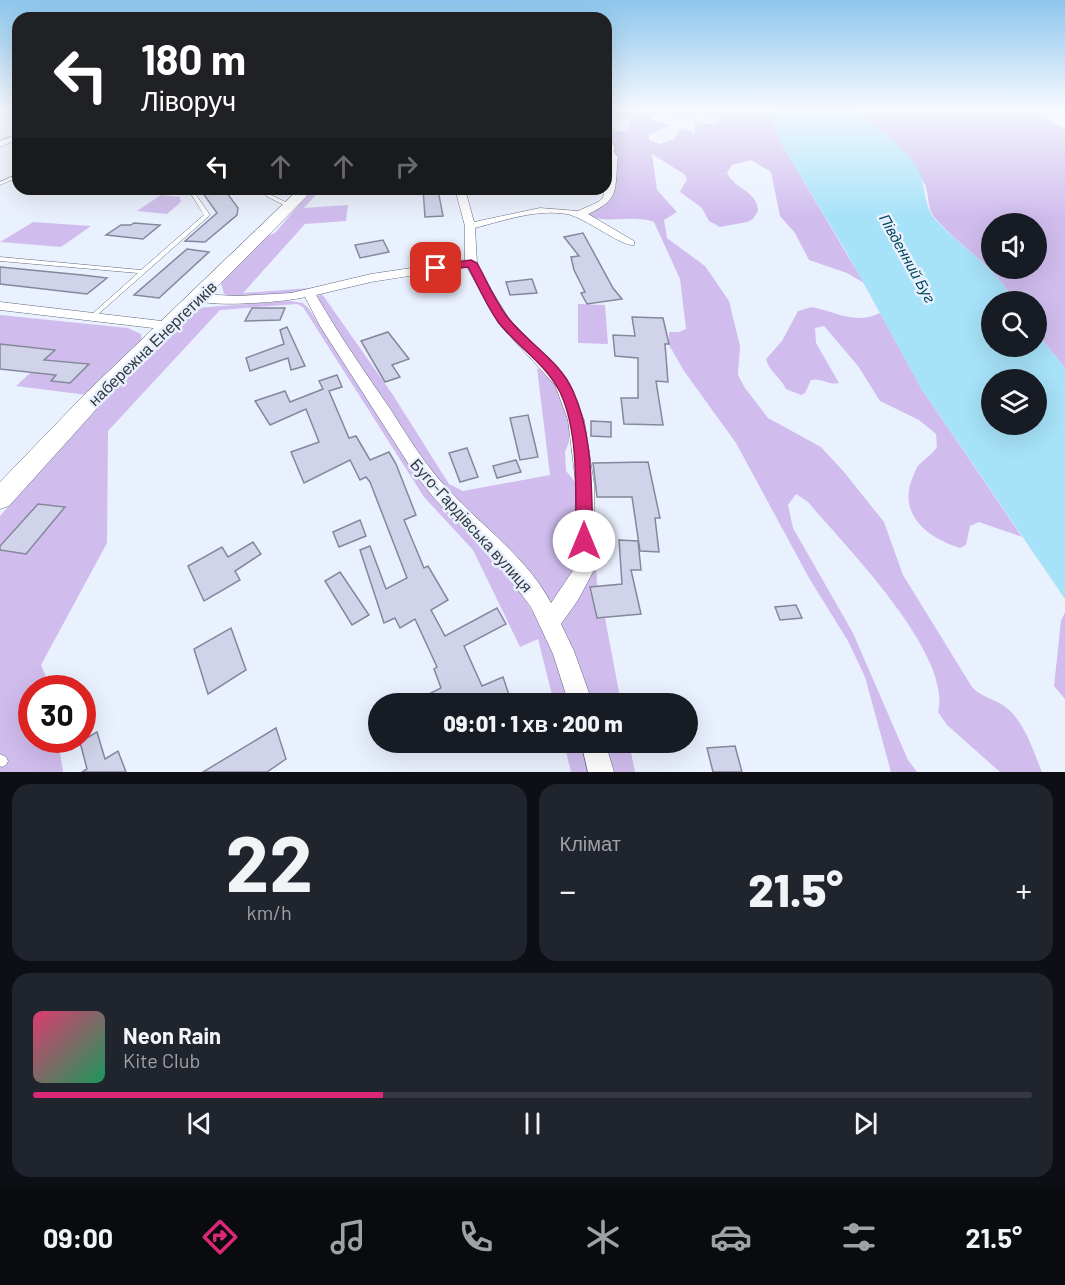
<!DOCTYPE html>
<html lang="uk">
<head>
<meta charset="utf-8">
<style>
	body { margin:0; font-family:Barlow,sans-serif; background:#20242c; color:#f1f3f6; height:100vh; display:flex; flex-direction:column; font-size:22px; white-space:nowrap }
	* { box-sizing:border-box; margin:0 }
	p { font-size:20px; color:#9ea1a6 }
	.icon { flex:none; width:33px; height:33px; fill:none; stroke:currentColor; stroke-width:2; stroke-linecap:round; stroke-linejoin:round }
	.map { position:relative; height:772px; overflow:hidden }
	.side { display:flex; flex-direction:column; gap:12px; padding:12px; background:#0d0f14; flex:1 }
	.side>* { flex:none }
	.hud { position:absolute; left:12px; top:12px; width:600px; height:183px; border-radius:18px; box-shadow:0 6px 24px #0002; background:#202124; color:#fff; overflow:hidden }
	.tools { position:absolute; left:981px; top:213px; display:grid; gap:12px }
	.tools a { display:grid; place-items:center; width:66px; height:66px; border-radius:50%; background:#171b24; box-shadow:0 6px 24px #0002; font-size:30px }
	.speed { position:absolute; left:18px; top:675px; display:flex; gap:12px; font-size:30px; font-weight:700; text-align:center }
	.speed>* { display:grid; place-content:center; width:78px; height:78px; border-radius:50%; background:#171b24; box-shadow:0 6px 24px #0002; line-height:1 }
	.speed .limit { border:9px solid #d22; background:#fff; color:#111 }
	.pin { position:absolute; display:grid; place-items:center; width:51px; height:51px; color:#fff; margin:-26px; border-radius:12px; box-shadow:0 3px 9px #0006 }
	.me { position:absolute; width:66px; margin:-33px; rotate:0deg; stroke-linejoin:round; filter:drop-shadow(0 0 4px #0008) }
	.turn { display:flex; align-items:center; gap:21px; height:126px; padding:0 30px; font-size:27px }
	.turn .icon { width:78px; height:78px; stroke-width:2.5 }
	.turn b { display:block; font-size:42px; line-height:51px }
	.lanes { display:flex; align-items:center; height:57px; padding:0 30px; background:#0003; justify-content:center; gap:30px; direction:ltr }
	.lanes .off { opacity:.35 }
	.big { font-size:45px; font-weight:800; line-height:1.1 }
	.side .card { flex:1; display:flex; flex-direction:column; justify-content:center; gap:9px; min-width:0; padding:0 21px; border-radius:18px; background:#20242c }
	.side .dial { align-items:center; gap:0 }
	.dial b { font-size:78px; line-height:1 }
	.song { display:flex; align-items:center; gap:18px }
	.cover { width:72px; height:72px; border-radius:9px; background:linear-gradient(135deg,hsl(340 70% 55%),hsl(150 70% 35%)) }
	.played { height:6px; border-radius:3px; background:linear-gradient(90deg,#db2777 35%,#363941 35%) }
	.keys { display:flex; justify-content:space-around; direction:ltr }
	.heat { display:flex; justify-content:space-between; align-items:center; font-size:33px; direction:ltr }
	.side .tiles { flex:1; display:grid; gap:12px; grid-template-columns:1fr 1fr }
	.card:last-child { grid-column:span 2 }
	.trip { position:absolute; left:368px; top:693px; width:330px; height:60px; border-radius:30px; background:#171b24; box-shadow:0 6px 24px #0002; font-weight:800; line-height:60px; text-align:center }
	.dock { display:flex; height:96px; justify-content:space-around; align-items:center; background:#090b0e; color:#9ea1a6 }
	.dock .icon { width:42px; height:42px }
	.dock .current { color:#db2777 }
	.dock b { font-size:27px; color:#f1f3f6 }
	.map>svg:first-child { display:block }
	.green { fill:#d0bdee; fill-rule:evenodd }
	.water { fill:#a6e2f8; fill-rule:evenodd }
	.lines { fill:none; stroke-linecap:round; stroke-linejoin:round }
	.stream { stroke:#a6e2f8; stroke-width:2 }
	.building { fill:#d1d3ea; stroke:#85879c; stroke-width:1.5 }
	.lane-casing { stroke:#5f697b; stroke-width:1 }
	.street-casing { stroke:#5f697b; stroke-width:1 }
	.secondary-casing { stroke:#5f697b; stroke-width:1 }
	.lane { fill:#fff; fill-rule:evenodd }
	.street { fill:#fff; fill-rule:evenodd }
	.secondary { fill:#fff; fill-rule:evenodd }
	.route { fill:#db2777; stroke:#8e194d; stroke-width:1.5 }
	.labels { text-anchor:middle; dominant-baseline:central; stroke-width:5; stroke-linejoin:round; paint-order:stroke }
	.far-water-label { font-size:15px; font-style:italic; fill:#00475a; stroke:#eaf1fe }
	.street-label { font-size:16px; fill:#363b43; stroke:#eaf1fe }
</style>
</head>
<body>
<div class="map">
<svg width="1065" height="772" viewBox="0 0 1065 772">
	<rect width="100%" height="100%" fill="#eaf1fe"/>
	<g class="green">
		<path d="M610 110H779L776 115 781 143 864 283 847 273 809 260 795 233 780 216 771 172 751 160 732 165 727 173C735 190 757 190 758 211L753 219 747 222 720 227 709 221 702 208 680 192 687 179 684 174 652 154 657 190 677 212 664 220 667 238 705 266 729 301 740 346 738 375 745 388 768 418 821 447 844 472 884 522 903 575 972 687C983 699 997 699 1008 709 1025 723 1034 753 1042 772H1000L947 725 938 712C953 654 844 545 808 502L796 494 788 505 793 528 853 633 908 760 917 772H891L865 677 848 641 809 578 736 443 684 371 669 345V332H679L686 329 680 279 654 222C632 214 606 225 588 215L610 200 615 153V148L610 147 606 140V130L627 132 630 118 608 116ZM663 112 688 117 705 113 720 121 713 124 695 123V134L682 128 674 139 660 144 649 140V135L670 125 653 120 651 116Z"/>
		<path d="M859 110H1032L1065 129V368L1037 334 1036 302 1014 301C996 267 961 248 936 219 926 208 930 197 925 185 911 153 881 135 859 110ZM992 224H1036V268H992Z"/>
		<path d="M312 189H321L304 208 348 205 346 221 305 224 243 293 310 288 389 271C344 282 269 306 224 294L221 283 267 236 275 233Z"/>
		<polygon points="161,195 180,197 181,202 167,214 137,211"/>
		<polygon points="33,222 91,226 61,247 0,242"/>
		<polygon points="322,294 393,395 449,484 463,491 550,475 537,368 558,381 569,405 569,442 565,452 566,471 594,505 597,586 591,587 597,618 605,618 621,703 589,703 578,667 432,475 315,297"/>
		<polygon points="290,301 303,303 309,309 414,469 474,533 523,596 546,634 564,679 571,703 554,703 538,639 520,647 473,550 424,497 303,307 297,304 220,310 108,431 107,543 41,665 51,688 32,688 32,740 58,740 63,772 0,772 0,516 87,417 195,308"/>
		<polygon points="578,304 605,305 608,344 578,343"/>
		<path d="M812 307C836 312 856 325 880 313L921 388 1022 537 979 522 970 526 966 545 960 548C928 538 898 515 912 479 914 475 915 470 918 466 924 459 932 455 937 447L936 434 919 420 880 401 858 366 824 326 815 328 816 343 839 383C829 386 821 377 811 380L805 393 801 395 786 389C781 378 768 370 766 359L782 341 798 311Z"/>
		<polygon points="0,315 128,328 141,334 142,342 87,395 16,386 54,351 0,344"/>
		<polygon points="1065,612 1065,699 1054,686 1061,621"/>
		<polygon points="564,743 581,743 589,772 571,772"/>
		<polygon points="600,743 629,743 635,772 609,772"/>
	</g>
	<path class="water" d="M779 110H859C876 129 900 142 915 164 927 181 922 204 935 219 961 248 996 267 1014 301L992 302V346H1036L1037 334 1065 368V599L921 388 847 253 781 143 773 123ZM992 380H1036V424H992Z"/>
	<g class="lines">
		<polyline class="stream" points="707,110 733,114 782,115"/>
	</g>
	<g class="building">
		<polygon points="200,189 224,189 238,208 237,215 205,242 185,241 217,213"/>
		<polygon points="423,189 438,190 443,216 425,217"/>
		<polygon points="134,223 160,225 143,239 106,235 121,225 131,225"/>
		<polygon points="583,233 613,288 622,299 587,304 581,293 585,292 574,270 571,257 579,256 564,237"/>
		<polygon points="383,240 389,252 360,258 355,245"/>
		<polygon points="187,249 209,252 159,298 134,295"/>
		<polygon points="0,267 82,275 107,278 87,294 0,284"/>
		<polygon points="532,279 537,293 510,295 506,282"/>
		<polygon points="252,308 285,308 280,320 245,321"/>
		<polygon points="632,317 663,318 669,344 665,344 668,382 656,381 663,425 624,424 621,398 638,398 638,358 615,356 613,335 635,336"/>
		<polygon points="287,327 305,366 291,370 288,358 250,371 246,358 284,344 280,330"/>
		<polygon points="388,332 409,359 392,365 400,377 385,382 361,341"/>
		<polygon points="0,344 55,350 44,360 89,364 70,383 51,381 56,375 0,369"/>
		<polygon points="337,375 342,387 329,391 349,438 356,436 370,460 389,452 396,464 416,515 404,520 424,568 428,566 448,600 431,610 445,636 497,608 506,624 464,646 482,686 503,677 512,704 409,704 441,688 434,669 437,667 415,619 400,628 395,618 384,623 360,550 370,546 386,589 407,578 370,482 366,477 360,480 350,460 304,483 291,452 319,442 306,409 270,425 255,401 285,391 290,402 323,389 319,381"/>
		<polygon points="528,415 538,457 520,460 510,418"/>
		<polygon points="591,421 611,422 611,437 591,436"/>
		<polygon points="467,448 478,477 460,482 449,453"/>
		<polygon points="516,460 521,472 497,478 493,466"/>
		<polygon points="648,462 660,518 655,518 659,552 640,551 632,497 597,497 593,463"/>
		<polygon points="38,504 65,507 26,554 0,550 0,546"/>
		<polygon points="360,520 366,536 339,547 333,532"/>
		<polygon points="619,540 638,541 641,570 631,570 641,614 597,618 590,587 622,584"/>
		<polygon points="253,542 261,554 235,571 240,580 204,601 188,566 222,547 228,557"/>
		<polygon points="340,572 369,615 352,625 325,581"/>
		<polygon points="796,605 802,618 780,620 775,607"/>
		<polygon points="231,628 246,670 208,694 194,649"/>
		<polygon points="276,728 286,759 267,772 203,772"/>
		<polygon points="97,732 105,759 118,751 126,772 82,772 87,769 80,742"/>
		<polygon points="735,746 742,772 713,772 707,748"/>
	</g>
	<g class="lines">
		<defs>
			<g id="lane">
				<polygon points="18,174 18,177 0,185 0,182"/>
				<polygon points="188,189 192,189 210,215 209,216 95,317 93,318 90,316 138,273 0,261 0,257 141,270 204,215"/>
				<polygon points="271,189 276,189 271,195 292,205 292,207 288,207 266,196 266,194"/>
				<polygon points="0,754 6,757 8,761 6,765 2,767 0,766"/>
			</g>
			<g id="street">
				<polygon points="18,134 18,139 0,147 0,141"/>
				<path d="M611 143 615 146 614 152 618 157C614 190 621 199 588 214L634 241V245C622 247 586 218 567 214 537 209 505 220 475 228L477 263 482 275 509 319 567 379 584 420 594 484V570L578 600 561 624 574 651 593 704H569L553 654 531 607 500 566 434 498 415 474 320 326 305 297C287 302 204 309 192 298L198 294 237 296 291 293 371 274 465 260V226L455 189H465L474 222 540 208 578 211 598 202 603 197 610 157 606 150 608 144ZM467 267 499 324 555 385 568 420 576 484 574 569 551 603C527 557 481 526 447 488 425 465 408 437 391 410 365 372 339 335 316 295L371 282Z"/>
				<polygon points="0,302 170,322 177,326 170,330 0,310"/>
				<polygon points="581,742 605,742 614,772 588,772"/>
			</g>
			<polygon id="secondary" points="299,189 314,189 102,403 9,506 0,509 0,482 86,393"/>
		</defs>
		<use href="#lane" class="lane-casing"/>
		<use href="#street" class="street-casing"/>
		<use href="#secondary" class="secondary-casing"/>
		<use href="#lane" class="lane"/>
		<use href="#street" class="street"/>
		<use href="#secondary" class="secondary"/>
	</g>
	<linearGradient id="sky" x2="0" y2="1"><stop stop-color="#8dc6ee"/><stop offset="0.5" stop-color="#f6f9ff"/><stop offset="1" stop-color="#f6f9ff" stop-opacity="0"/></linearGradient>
	<rect width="1065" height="218" fill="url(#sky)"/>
	<path class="route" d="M471 260 477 263C487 281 496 303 509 319 529 344 560 361 573 391 594 437 591 492 593 541L590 547 584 549 578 547 576 541C575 496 580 434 560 392 546 364 518 347 499 323 487 307 478 285 468 267L436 271 431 268 436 265Z"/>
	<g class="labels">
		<g class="far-water-label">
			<text transform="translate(908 258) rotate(61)">Південний Буг</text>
		</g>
		<g class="street-label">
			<text transform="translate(152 343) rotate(-44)">набережна Енергетиків</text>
			<text transform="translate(472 525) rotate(48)">Буго-Гардівська вулиця</text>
		</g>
	</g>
</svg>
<div class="tools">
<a><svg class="icon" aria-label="sound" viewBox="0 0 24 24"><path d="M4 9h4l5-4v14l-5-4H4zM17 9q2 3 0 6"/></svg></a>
<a><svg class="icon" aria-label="search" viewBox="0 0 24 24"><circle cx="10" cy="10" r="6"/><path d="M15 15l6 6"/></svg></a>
<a><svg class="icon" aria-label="layers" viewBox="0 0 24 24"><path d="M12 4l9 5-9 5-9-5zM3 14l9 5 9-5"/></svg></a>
</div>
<div class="speed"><div class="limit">30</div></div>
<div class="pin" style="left:436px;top:268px;background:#d93025"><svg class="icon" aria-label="arrive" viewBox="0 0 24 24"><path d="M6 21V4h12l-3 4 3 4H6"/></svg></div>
<svg class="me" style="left:584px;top:541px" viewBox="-20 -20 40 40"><circle r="19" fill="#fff"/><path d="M0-13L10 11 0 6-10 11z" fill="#db2777"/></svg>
<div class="trip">09:01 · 1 хв · 200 m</div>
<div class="hud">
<div class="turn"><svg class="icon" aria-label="left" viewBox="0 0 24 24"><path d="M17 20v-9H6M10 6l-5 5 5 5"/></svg><div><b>180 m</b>Ліворуч</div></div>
<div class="lanes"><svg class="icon" aria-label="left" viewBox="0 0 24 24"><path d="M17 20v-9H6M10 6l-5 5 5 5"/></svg><svg class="icon off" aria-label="ahead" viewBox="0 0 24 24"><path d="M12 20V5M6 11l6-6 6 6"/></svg><svg class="icon off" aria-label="ahead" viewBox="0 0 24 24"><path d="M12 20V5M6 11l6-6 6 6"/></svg><svg class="icon off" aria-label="right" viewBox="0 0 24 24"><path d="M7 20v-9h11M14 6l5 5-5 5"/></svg></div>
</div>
</div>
<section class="side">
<div class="tiles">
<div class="card dial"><b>22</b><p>km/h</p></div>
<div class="card"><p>Клімат</p>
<div class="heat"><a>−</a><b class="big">21.5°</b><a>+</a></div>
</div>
<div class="card">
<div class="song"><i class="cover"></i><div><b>Neon Rain</b><p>Kite Club</p></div></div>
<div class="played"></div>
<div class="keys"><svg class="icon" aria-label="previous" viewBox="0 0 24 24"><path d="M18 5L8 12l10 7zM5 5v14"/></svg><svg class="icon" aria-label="pause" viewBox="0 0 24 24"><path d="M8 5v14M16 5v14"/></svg><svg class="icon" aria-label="next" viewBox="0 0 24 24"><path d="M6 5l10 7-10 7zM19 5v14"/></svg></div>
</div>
</div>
</section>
<nav class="dock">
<b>09:00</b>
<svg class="icon current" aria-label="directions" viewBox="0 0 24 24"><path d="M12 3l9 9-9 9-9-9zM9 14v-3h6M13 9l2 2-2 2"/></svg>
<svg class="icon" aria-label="music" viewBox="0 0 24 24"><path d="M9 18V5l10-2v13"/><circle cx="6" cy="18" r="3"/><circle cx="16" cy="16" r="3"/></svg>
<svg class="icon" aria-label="phone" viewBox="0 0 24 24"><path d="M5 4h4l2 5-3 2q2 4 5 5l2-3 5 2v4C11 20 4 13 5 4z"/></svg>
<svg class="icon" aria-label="climate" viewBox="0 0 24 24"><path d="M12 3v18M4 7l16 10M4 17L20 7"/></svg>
<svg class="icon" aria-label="car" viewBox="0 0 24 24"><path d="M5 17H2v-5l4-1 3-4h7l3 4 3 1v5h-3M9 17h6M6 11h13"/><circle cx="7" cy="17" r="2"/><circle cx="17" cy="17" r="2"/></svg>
<svg class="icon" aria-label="filters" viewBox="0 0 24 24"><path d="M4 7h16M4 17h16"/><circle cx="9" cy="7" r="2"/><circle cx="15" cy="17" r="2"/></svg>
<b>21.5°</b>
</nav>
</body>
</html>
